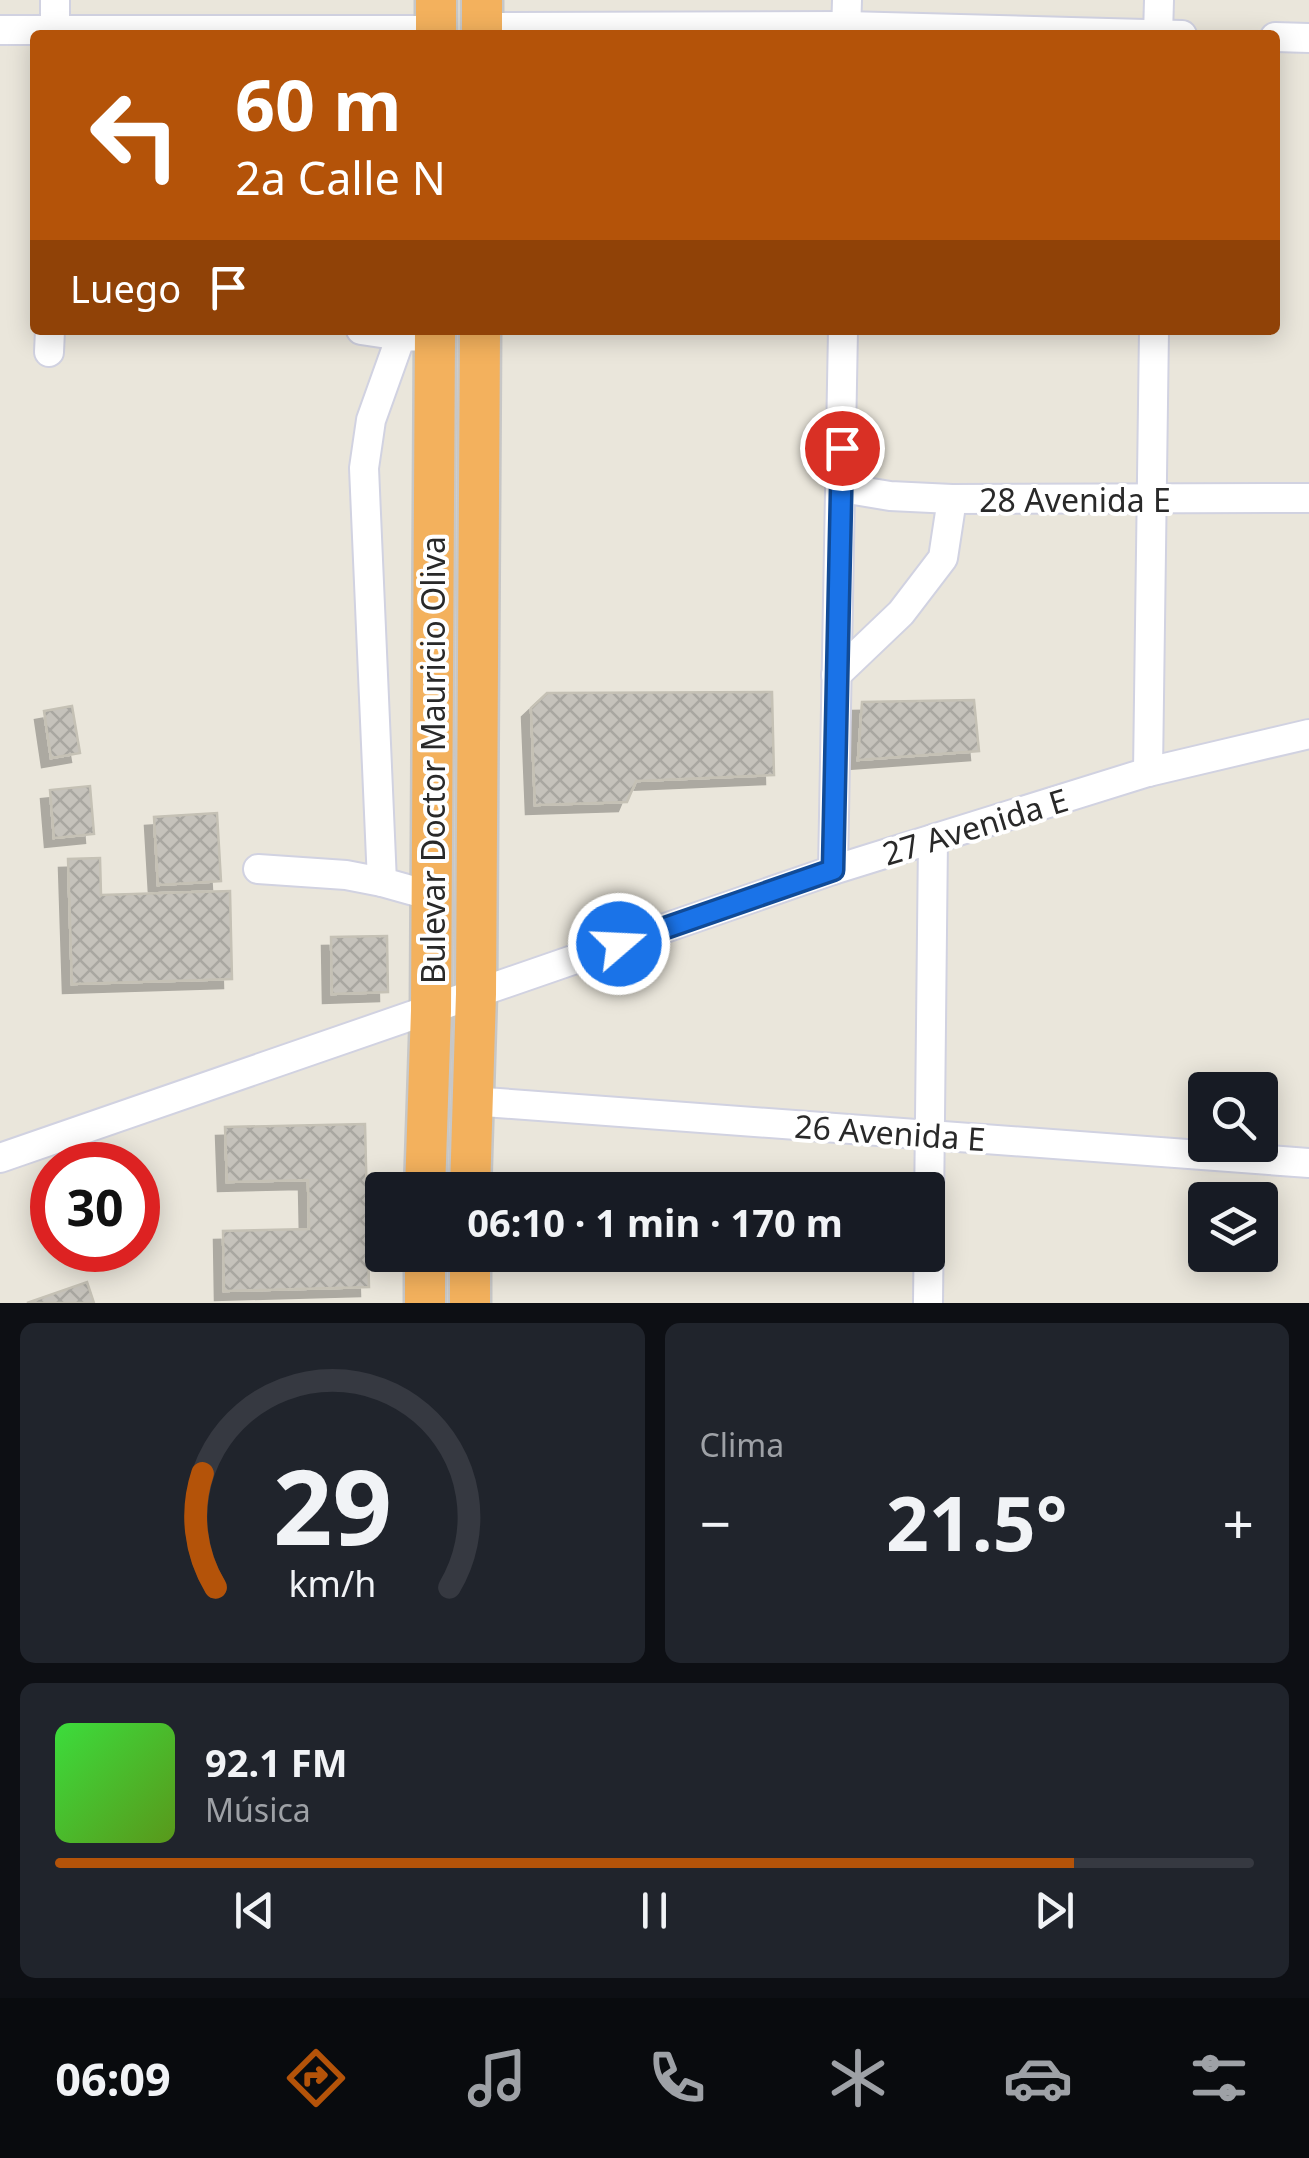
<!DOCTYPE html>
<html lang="es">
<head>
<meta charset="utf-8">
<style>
	body { margin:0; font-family:"Noto Sans",sans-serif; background:#20242c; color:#f1f3f6; height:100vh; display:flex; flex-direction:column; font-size:38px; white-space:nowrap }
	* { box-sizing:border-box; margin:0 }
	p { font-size:32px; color:#9ea1a6 }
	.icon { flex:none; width:55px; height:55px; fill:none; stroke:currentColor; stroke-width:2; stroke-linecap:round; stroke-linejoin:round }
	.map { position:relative; height:1303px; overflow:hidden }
	.drawer { display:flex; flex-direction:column; gap:20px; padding:20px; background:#0d0f14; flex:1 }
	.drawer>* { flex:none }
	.guide { position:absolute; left:30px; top:30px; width:1250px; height:305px; border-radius:10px; box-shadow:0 5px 25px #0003; background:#b45309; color:#fff; overflow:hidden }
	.tools { position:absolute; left:1188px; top:1072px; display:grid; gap:20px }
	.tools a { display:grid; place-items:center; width:90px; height:90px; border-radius:10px; background:#171b24; box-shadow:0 5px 25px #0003; font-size:50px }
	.speed { position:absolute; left:30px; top:1142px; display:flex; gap:20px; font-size:50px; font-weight:700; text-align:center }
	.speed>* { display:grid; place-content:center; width:130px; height:130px; border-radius:50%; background:#171b24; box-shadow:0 5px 25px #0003; line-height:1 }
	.speed .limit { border:15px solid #d22; background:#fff; color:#111 }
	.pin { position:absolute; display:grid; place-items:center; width:85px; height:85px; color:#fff; margin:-42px; border:5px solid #fff; border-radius:50%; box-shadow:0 2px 10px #0007 }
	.me { position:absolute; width:110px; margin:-55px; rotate:71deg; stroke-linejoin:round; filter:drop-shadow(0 0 8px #0008) }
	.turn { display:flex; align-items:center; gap:35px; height:210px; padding:0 40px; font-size:45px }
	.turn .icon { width:130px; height:130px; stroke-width:2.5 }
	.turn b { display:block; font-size:70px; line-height:85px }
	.then { display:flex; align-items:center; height:95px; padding:0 40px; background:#0003; gap:20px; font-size:38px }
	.big { font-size:75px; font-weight:700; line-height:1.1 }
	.drawer .tile { flex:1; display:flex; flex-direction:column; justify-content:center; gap:15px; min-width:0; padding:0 35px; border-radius:15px; background:#20242c }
	.drawer .dial { align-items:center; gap:0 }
	.dial svg { height:260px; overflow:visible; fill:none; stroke:#363941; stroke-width:7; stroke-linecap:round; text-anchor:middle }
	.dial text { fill:#f1f3f6; stroke:none }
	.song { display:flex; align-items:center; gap:30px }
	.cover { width:120px; height:120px; border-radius:15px; background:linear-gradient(135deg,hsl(120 70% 55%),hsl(90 70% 35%)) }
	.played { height:10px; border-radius:5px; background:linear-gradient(90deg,#b45309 85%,#363941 85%) }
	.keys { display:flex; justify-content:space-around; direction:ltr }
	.heat { display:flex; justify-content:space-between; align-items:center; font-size:55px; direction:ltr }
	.drawer .tiles { flex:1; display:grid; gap:20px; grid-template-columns:1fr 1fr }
	.tile:last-child { grid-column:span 2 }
	.trip { position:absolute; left:365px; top:1172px; width:580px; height:100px; border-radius:10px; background:#171b24; box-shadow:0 5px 25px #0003; font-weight:700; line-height:100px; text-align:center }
	.menu { display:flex; height:160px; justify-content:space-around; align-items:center; background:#090b0e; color:#9ea1a6 }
	.menu .icon { width:70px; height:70px }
	.menu .selected { color:#b45309 }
	.menu b { font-size:45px; color:#f1f3f6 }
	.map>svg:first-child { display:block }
	.building { fill:url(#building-cross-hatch); stroke:#c5c1b5; stroke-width:2.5; filter:url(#shadow) }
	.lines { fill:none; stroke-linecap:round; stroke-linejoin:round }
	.minor-casing { stroke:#d1d2e1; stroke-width:32 }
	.highway-casing { stroke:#c7c7c7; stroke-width:45 }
	.minor { stroke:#fff; stroke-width:28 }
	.highway { stroke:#f3b15d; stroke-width:40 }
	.route-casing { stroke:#114b97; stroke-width:25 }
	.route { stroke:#1a73e8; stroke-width:18 }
	.labels { text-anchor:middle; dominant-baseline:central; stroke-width:8; stroke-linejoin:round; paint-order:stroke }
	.street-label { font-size:32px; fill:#292929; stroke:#fff }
</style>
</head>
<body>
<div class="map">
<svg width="1309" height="1303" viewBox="0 0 1309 1303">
	<defs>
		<pattern id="building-cross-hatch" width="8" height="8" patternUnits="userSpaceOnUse" patternTransform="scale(2.5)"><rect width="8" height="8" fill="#c5c2bb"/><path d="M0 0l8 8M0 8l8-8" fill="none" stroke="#a9a7a1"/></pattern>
		<filter id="shadow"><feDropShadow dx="-9" dy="9" stdDeviation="0" flood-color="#0004"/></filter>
	</defs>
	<rect width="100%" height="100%" fill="#eae6db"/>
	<g class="building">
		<polygon points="772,692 774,775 636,781 627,802 535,805 531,708 547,693"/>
		<polygon points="974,700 979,751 858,760 862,702"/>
		<polygon points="72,706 80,753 51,758 44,711"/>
		<polygon points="90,786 94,834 54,838 50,790"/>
		<polygon points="217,813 221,881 158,885 154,817"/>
		<polygon points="100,858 101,895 230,891 232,979 72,984 68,859"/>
		<polygon points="387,936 388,992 332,994 331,937"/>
		<polygon points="365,1124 369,1287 224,1291 223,1231 309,1229 308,1180 227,1182 225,1127"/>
		<polygon points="87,1282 94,1303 27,1303"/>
	</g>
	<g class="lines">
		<defs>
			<g id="minor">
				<polyline points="482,27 846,26 1182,35"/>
				<polyline points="0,30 436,30"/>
				<polyline points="55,35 55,0"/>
				<polyline points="846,35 847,0"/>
				<polyline points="1158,35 1159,0"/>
				<polyline points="1275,37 1309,38"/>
				<polyline points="361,330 401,336"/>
				<polyline points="49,352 50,330"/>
				<polyline points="842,488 890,496 952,499 1309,498"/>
				<polyline points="836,675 901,613 943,558 952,499"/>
				<polyline points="1148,772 1154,330"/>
				<polyline points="258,869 346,875 382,882"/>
				<polyline points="833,870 843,330"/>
				<polyline points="432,896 382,882 364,468 371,420 401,336 435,337"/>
				<polyline points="471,1101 1309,1163"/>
				<polyline points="0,1158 833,870 1148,772 1309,734"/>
				<polyline points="928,1303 933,839"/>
			</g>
			<g id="highway">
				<polyline points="436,35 436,0"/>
				<polyline points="482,35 482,0"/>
				<polyline points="425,1190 431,1011 435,330"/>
				<polyline points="470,1190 476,994 480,330"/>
				<polyline points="425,1303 425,1255"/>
				<polyline points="470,1303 470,1255"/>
			</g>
		</defs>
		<use href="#minor" class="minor-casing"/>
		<use href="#highway" class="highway-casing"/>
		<use href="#minor" class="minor"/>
		<use href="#highway" class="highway"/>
	</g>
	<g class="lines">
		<defs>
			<polyline id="route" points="619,944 833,870 842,448"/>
		</defs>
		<use href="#route" class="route-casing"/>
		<use href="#route" class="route"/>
	</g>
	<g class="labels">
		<g class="street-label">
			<text x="1075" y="499">28 Avenida E</text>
			<text transform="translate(432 760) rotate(-90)">Bulevar Doctor Mauricio Oliva</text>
			<text transform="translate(975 826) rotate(-17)">27 Avenida E</text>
			<text transform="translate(890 1132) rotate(4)">26 Avenida E</text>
		</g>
	</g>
</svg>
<div class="tools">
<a><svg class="icon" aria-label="search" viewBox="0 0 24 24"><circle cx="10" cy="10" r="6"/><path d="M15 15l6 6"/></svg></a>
<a><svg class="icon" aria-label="layers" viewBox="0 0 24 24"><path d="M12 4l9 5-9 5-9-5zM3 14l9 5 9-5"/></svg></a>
</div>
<div class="speed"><div class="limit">30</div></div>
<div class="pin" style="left:842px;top:448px;background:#d93025"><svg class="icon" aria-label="arrive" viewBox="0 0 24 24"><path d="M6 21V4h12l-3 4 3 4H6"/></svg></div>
<svg class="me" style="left:619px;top:944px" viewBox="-20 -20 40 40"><circle r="17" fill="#1a73e8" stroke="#fff" stroke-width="3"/><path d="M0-11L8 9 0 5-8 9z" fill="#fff"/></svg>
<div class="trip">06:10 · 1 min · 170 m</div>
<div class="guide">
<div class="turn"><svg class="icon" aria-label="left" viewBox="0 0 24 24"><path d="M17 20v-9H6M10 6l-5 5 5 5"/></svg><div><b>60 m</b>2a Calle N</div></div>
<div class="then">Luego<svg class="icon" aria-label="arrive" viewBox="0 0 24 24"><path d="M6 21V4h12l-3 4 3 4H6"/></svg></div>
</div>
</div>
<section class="drawer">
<div class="tiles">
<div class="tile dial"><svg viewBox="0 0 100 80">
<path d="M14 69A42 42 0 1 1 86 69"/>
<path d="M14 69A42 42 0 0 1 10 34" stroke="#b45309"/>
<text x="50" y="56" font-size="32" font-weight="700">29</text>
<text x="50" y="72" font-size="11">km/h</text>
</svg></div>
<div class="tile"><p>Clima</p>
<div class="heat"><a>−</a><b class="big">21.5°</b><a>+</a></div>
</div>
<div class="tile">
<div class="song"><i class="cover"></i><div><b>92.1 FM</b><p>Música</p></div></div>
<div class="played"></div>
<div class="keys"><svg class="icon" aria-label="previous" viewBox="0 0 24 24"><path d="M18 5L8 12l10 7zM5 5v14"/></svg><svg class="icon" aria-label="pause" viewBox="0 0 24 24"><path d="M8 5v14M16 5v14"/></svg><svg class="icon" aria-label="next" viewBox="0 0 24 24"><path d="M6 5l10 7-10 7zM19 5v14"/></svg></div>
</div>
</div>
</section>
<nav class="menu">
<b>06:09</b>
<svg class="icon selected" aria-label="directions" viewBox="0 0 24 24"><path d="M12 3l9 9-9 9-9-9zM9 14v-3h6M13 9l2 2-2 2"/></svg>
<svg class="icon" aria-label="music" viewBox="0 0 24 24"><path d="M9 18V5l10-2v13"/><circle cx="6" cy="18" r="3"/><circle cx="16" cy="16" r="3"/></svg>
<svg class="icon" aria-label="phone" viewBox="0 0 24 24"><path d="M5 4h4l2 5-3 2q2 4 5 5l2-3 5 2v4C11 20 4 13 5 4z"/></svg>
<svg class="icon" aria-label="climate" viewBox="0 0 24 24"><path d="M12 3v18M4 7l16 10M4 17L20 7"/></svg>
<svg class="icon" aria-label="car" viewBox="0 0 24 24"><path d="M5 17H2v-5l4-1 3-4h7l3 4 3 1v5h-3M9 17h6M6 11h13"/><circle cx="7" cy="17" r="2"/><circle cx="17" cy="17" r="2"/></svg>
<svg class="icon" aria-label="filters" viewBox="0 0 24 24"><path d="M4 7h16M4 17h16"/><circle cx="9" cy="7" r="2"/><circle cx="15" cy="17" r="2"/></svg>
</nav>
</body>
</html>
